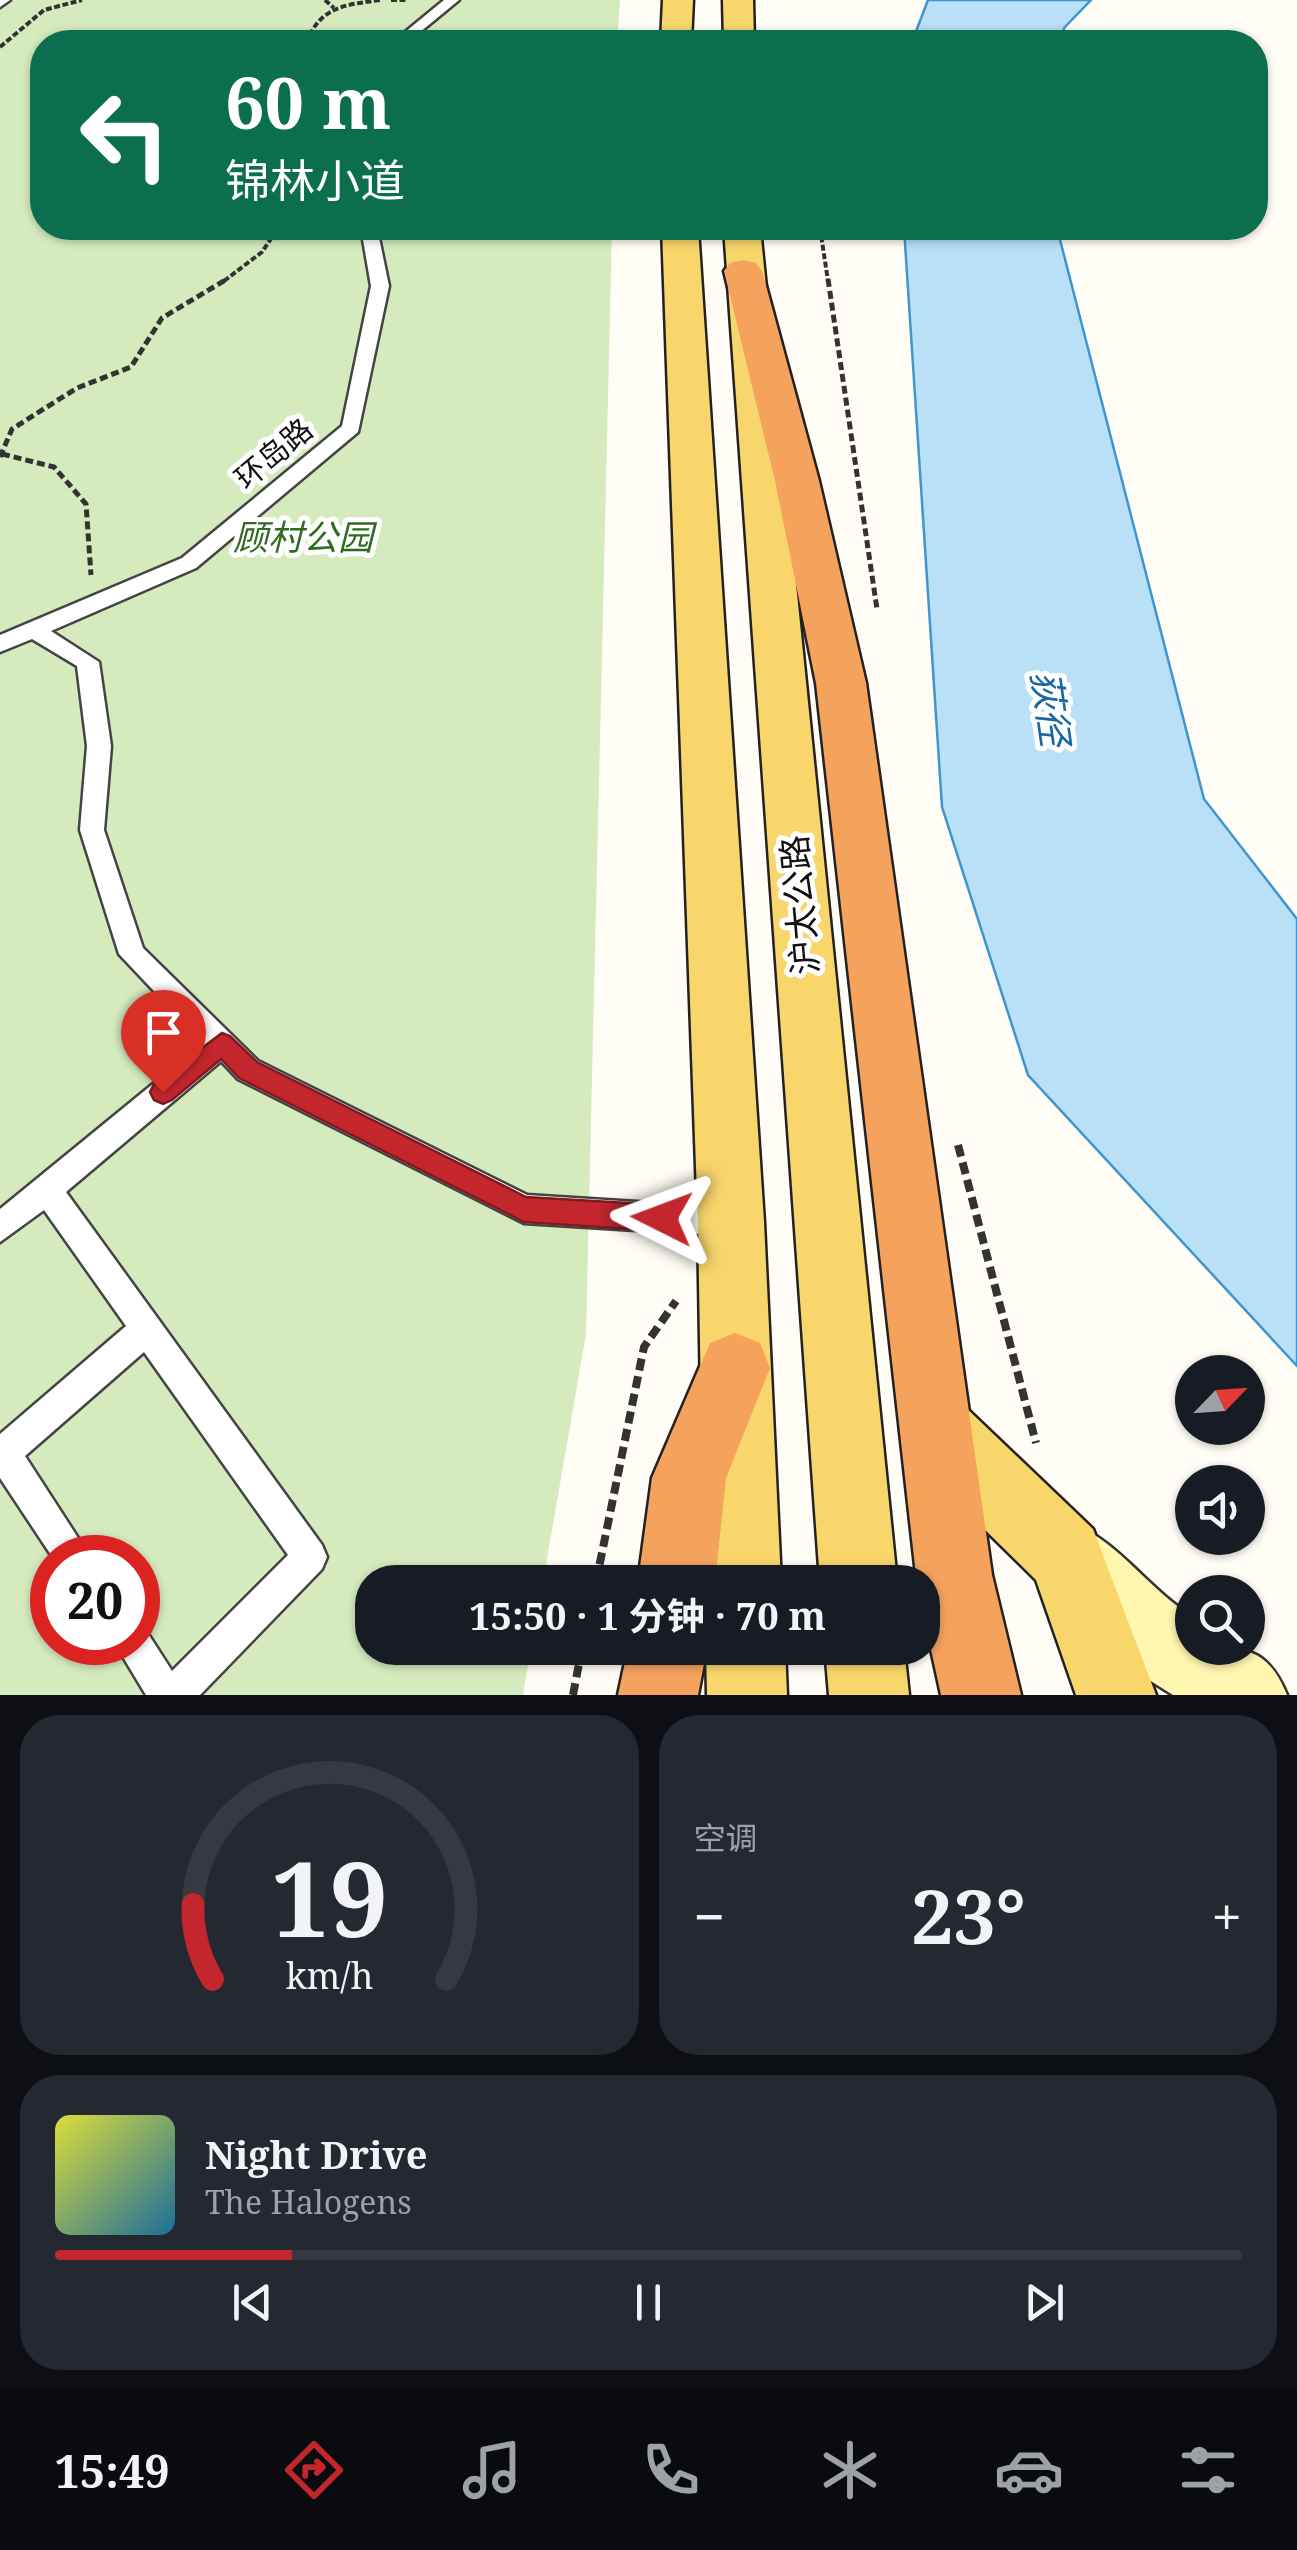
<!DOCTYPE html>
<html lang="zh">
<head>
<meta charset="utf-8">
<style>
	body { margin:0; font-family:"Noto Serif","Noto Sans SC",serif; background:#242831; color:#f1f3f6; height:100vh; display:flex; flex-direction:column; font-size:38px; white-space:nowrap }
	* { box-sizing:border-box; margin:0 }
	p { font-size:32px; color:#9ea1a6 }
	.icon { flex:none; width:55px; height:55px; fill:none; stroke:currentColor; stroke-width:2; stroke-linecap:round; stroke-linejoin:round }
	.map { position:relative; height:1695px; overflow:hidden }
	.side { display:flex; flex-direction:column; gap:20px; padding:20px; background:#0d0f14; flex:1 }
	.side>* { flex:none }
	.top-card { position:absolute; left:30px; top:30px; width:1238px; height:210px; border-radius:40px; box-shadow:0 2px 8px #0004; background:#0b6e4f; color:#fff; overflow:hidden }
	.needle { width:65px; rotate:65deg }
	.buttons { position:absolute; left:1175px; top:1355px; display:grid; gap:20px }
	.buttons a { display:grid; place-items:center; width:90px; height:90px; border-radius:50%; background:#171b24; box-shadow:0 2px 8px #0004; font-size:50px }
	.speed { position:absolute; left:30px; top:1535px; display:flex; gap:20px; font-size:50px; font-weight:700; text-align:center }
	.speed>* { display:grid; place-content:center; width:130px; height:130px; border-radius:50%; background:#171b24; box-shadow:0 2px 8px #0004; line-height:1 }
	.speed .limit { border:15px solid #d22; background:#fff; color:#111 }
	.pin { position:absolute; display:grid; place-items:center; width:85px; height:85px; color:#fff; margin:-102px -42px; border-radius:50% 50% 50% 0; rotate:-45deg; box-shadow:0 0 10px #0007 }
	.pin .icon { rotate:45deg }
	.me { position:absolute; width:110px; margin:-55px; rotate:273deg; stroke-linejoin:round; filter:drop-shadow(0 0 8px #0008) }
	.turn { display:flex; align-items:center; gap:35px; height:210px; padding:0 30px; font-size:45px }
	.turn .icon { width:130px; height:130px; stroke-width:2.5 }
	.turn b { display:block; font-size:70px; line-height:85px }
	.big { font-size:75px; font-weight:700; line-height:1.1 }
	.side .card { flex:1; display:flex; flex-direction:column; justify-content:center; gap:15px; min-width:0; padding:0 35px; border-radius:40px; background:#242831 }
	.side .dial { align-items:center; gap:0 }
	.dial svg { height:260px; overflow:visible; fill:none; stroke:#363941; stroke-width:7; stroke-linecap:round; text-anchor:middle }
	.dial text { fill:#f1f3f6; stroke:none }
	.song { display:flex; align-items:center; gap:30px }
	.cover { width:120px; height:120px; border-radius:15px; background:linear-gradient(135deg,hsl(60 70% 55%),hsl(200 70% 35%)) }
	.played { height:10px; border-radius:5px; background:linear-gradient(90deg,#c4262e 20%,#363941 20%) }
	.keys { display:flex; justify-content:space-around; direction:ltr }
	.heat { display:flex; justify-content:space-between; align-items:center; font-size:55px; direction:ltr }
	.side .tiles { flex:1; display:grid; gap:20px; grid-template-columns:1fr 1fr }
	.card:last-child { grid-column:span 2 }
	.trip { position:absolute; left:355px; top:1565px; width:585px; height:100px; border-radius:40px; background:#171b24; box-shadow:0 2px 8px #0004; font-weight:700; line-height:100px; text-align:center }
	.dock { display:flex; height:160px; justify-content:space-around; align-items:center; background:#090b0e; color:#9ea1a6 }
	.dock .icon { width:70px; height:70px }
	.dock .active { color:#c4262e }
	.dock b { font-size:45px; color:#f1f3f6 }
	.map>svg:first-child { display:block }
	.green { fill:#d5ebbd; fill-rule:evenodd }
	.water { fill:#b9e0f7; stroke:#3f96cf; stroke-width:2.5 }
	.lines { fill:none; stroke-linecap:round; stroke-linejoin:round }
	.lane-casing { stroke:#444; stroke-width:5 }
	.secondary-casing { stroke:#333; stroke-width:5 }
	.primary-casing { stroke:#222; stroke-width:5 }
	.highway-casing { stroke:#222; stroke-width:5 }
	.path-far2 { stroke:#333; stroke-width:4; stroke-dasharray:6 2.5; stroke-linecap:butt }
	.path-far1 { stroke:#333; stroke-width:5; stroke-dasharray:8 4; stroke-linecap:butt }
	.path { stroke:#333; stroke-width:8; stroke-dasharray:12 6; stroke-linecap:butt }
	.lane { fill:#fff; fill-rule:evenodd }
	.secondary { fill:#fff6b0; fill-rule:evenodd }
	.primary { fill:#f9d66b; fill-rule:evenodd }
	.highway { fill:#f5a25d; fill-rule:evenodd }
	.route { fill:#c4262e; stroke:#7f191e; stroke-width:2.5 }
	.labels { text-anchor:middle; dominant-baseline:central; stroke-width:10; stroke-linejoin:round; paint-order:stroke }
	.far-street-label { font-size:30px; fill:#111; stroke:#fff }
	.park-label { font-size:35px; font-style:italic; fill:#2f6b1f; stroke:#fff }
	.street-label { font-size:35px; fill:#111; stroke:#fff }
	.water-label { font-size:38px; font-style:italic; fill:#1768a6; stroke:#fff }
</style>
</head>
<body>
<div class="map">
<svg width="1297" height="1695" viewBox="0 0 1297 1695">
	<rect width="100%" height="100%" fill="#fffdf5"/>
	<path class="green" d="M0 0H620L617 42H42V228H612L586 1334 543 1582H372V1648H531L523 1695H0ZM52 1558H138V1642H52Z"/>
	<g class="water">
		<polygon points="928,0 1091,0 1064,28 1062,42 912,42"/>
		<polygon points="904,228 1057,228 1204,799 1297,919 1297,1366 1028,1075 942,807"/>
	</g>
	<g class="lines">
		<defs>
			<g id="lane">
				<polygon points="0,0 10,0 0,7"/>
				<polygon points="444,0 459,0 408,42 393,42"/>
				<polygon points="361,228 377,228 389,286 358,432 196,568 51,631 99,662 111,746 104,830 143,948 258,1061 527,1195 731,1208 742,1212 746,1222 742,1232 731,1236 524,1223 238,1079 221,1061 66,1192 322,1545 327,1557 322,1569 200,1695 146,1695 114,1642 138,1642 138,1626 145,1629 172,1671 288,1555 144,1352 25,1456 91,1558 53,1558 0,1478 0,1434 126,1326 44,1210 0,1242 0,1209 203,1043 119,954 80,830 87,746 77,666 32,639 0,652 0,635 182,558 342,426 371,286"/>
			</g>
			<path id="secondary" d="M1072 1523C1120 1543 1148 1589 1192 1616V1648C1242 1648 1266 1644 1287 1695H1173L1119 1661 1045 1588 1034 1561 1045 1534Z"/>
			<g id="primary">
				<polygon points="663,0 693,0 691,42 661,42"/>
				<polygon points="723,0 753,0 754,42 724,42"/>
				<polygon points="662,228 698,228 764,1222 781,1582 704,1582 698,1222"/>
				<polygon points="724,228 760,228 897,1582 820,1582"/>
				<polygon points="936,1394 962,1404 1093,1529 1156,1695 1076,1695 1036,1580 910,1456 900,1430 910,1404"/>
				<polygon points="706,1648 785,1648 787,1695 707,1695"/>
				<polygon points="825,1648 904,1648 909,1695 829,1695"/>
			</g>
			<g id="highway">
				<polygon points="743,260 756,263 762,271 819,481 866,683 992,1575 1021,1695 941,1695 922,1608 922,1582 917,1582 916,1575 816,683 775,481 724,271 730,263"/>
				<polygon points="735,1333 760,1343 770,1368 726,1478 715,1582 638,1582 652,1478 710,1343"/>
				<polygon points="628,1648 707,1648 698,1695 618,1695"/>
			</g>
		</defs>
		<use href="#lane" class="lane-casing"/>
		<use href="#secondary" class="secondary-casing"/>
		<use href="#primary" class="primary-casing"/>
		<use href="#highway" class="highway-casing"/>
		<g class="path-far2">
			<polyline points="325,0 334,8"/>
			<polyline points="391,0 408,0"/>
			<path d="M319 42 312 31C326 5 353 4 380 0"/>
			<polyline points="0,47 44,10 82,0"/>
			<polyline points="820,228 828,281"/>
			<polyline points="224,281 262,252 278,228"/>
		</g>
		<g class="path-far1">
			<polyline points="828,279 877,609"/>
			<polyline points="2,454 54,467 86,504 91,575"/>
			<polyline points="0,457 12,429 77,388 131,367 162,318 227,279"/>
		</g>
		<g class="path">
			<polyline points="958,1145 1036,1443"/>
			<polyline points="596,1582 644,1347 676,1301"/>
			<polyline points="573,1695 582,1648"/>
		</g>
		<use href="#lane" class="lane"/>
		<use href="#secondary" class="secondary"/>
		<use href="#primary" class="primary"/>
		<use href="#highway" class="highway"/>
	</g>
	<polygon class="route" points="222,1033 230,1036 257,1062 526,1197 662,1205 671,1209 675,1218 671,1227 662,1231 524,1222 239,1078 221,1059 172,1100 163,1104 154,1100 150,1092 154,1084"/>
	<g class="labels">
		<g class="far-street-label">
			<text transform="translate(273 453) rotate(-40)">环岛路</text>
		</g>
		<g class="park-label">
			<text x="303" y="536">顾村公园</text>
		</g>
		<g class="street-label">
			<text transform="translate(799 905) rotate(-95)">沪太公路</text>
		</g>
		<g class="water-label">
			<text transform="translate(1052 708) rotate(82)">荻径</text>
		</g>
	</g>
</svg>
<div class="buttons">
<a><svg class="needle" viewBox="-14 -14 28 28"><path d="M0-13l5 13h-10z" fill="#e53935"/><path d="M0 13l5-13h-10z" fill="#9ea1a6"/></svg></a>
<a><svg class="icon" aria-label="sound" viewBox="0 0 24 24"><path d="M4 9h4l5-4v14l-5-4H4zM17 9q2 3 0 6"/></svg></a>
<a><svg class="icon" aria-label="search" viewBox="0 0 24 24"><circle cx="10" cy="10" r="6"/><path d="M15 15l6 6"/></svg></a>
</div>
<div class="speed"><div class="limit">20</div></div>
<div class="pin" style="left:163px;top:1092px;background:#d93025"><svg class="icon" aria-label="arrive" viewBox="0 0 24 24"><path d="M6 21V4h12l-3 4 3 4H6"/></svg></div>
<svg class="me" style="left:662px;top:1218px" viewBox="-20 -20 40 40"><path d="M0-17L14 15 0 8-14 15z" fill="#c4262e" stroke="#fff" stroke-width="4"/></svg>
<div class="trip">15:50 · 1 分钟 · 70 m</div>
<div class="top-card">
<div class="turn"><svg class="icon" aria-label="left" viewBox="0 0 24 24"><path d="M17 20v-9H6M10 6l-5 5 5 5"/></svg><div><b>60 m</b>锦林小道</div></div>
</div>
</div>
<section class="side">
<div class="tiles">
<div class="card dial"><svg viewBox="0 0 100 80">
<path d="M14 69A42 42 0 1 1 86 69"/>
<path d="M14 69A42 42 0 0 1 8 46" stroke="#c4262e"/>
<text x="50" y="56" font-size="32" font-weight="700">19</text>
<text x="50" y="72" font-size="11">km/h</text>
</svg></div>
<div class="card"><p>空调</p>
<div class="heat"><a>−</a><b class="big">23°</b><a>+</a></div>
</div>
<div class="card">
<div class="song"><i class="cover"></i><div><b>Night Drive</b><p>The Halogens</p></div></div>
<div class="played"></div>
<div class="keys"><svg class="icon" aria-label="previous" viewBox="0 0 24 24"><path d="M18 5L8 12l10 7zM5 5v14"/></svg><svg class="icon" aria-label="pause" viewBox="0 0 24 24"><path d="M8 5v14M16 5v14"/></svg><svg class="icon" aria-label="next" viewBox="0 0 24 24"><path d="M6 5l10 7-10 7zM19 5v14"/></svg></div>
</div>
</div>
</section>
<nav class="dock">
<b>15:49</b>
<svg class="icon active" aria-label="directions" viewBox="0 0 24 24"><path d="M12 3l9 9-9 9-9-9zM9 14v-3h6M13 9l2 2-2 2"/></svg>
<svg class="icon" aria-label="music" viewBox="0 0 24 24"><path d="M9 18V5l10-2v13"/><circle cx="6" cy="18" r="3"/><circle cx="16" cy="16" r="3"/></svg>
<svg class="icon" aria-label="phone" viewBox="0 0 24 24"><path d="M5 4h4l2 5-3 2q2 4 5 5l2-3 5 2v4C11 20 4 13 5 4z"/></svg>
<svg class="icon" aria-label="climate" viewBox="0 0 24 24"><path d="M12 3v18M4 7l16 10M4 17L20 7"/></svg>
<svg class="icon" aria-label="car" viewBox="0 0 24 24"><path d="M5 17H2v-5l4-1 3-4h7l3 4 3 1v5h-3M9 17h6M6 11h13"/><circle cx="7" cy="17" r="2"/><circle cx="17" cy="17" r="2"/></svg>
<svg class="icon" aria-label="filters" viewBox="0 0 24 24"><path d="M4 7h16M4 17h16"/><circle cx="9" cy="7" r="2"/><circle cx="15" cy="17" r="2"/></svg>
</nav>
</body>
</html>
